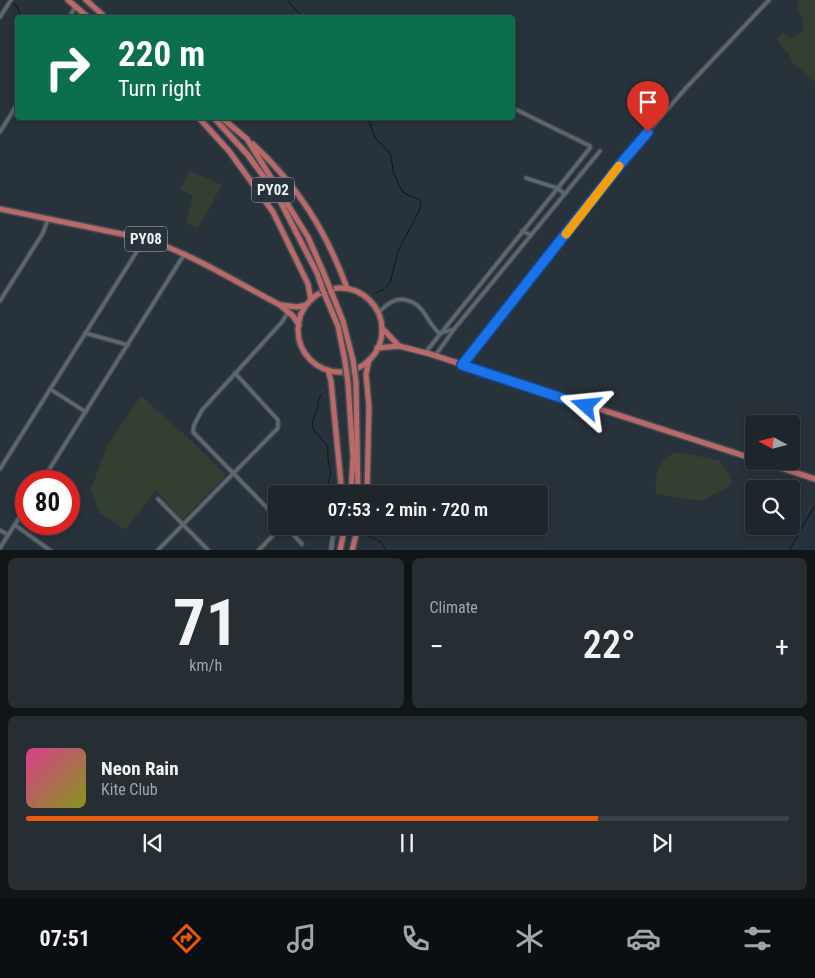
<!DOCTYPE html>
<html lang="en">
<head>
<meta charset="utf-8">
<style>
	body { margin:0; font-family:"Roboto Condensed",sans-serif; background:#262e34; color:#f1f3f6; height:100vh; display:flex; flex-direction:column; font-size:19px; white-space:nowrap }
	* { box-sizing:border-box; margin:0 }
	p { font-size:16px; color:#a1a5a9 }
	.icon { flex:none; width:28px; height:28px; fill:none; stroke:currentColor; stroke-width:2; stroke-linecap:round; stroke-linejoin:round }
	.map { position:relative; height:550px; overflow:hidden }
	.side { display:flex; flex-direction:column; gap:8px; padding:8px; background:#101518; flex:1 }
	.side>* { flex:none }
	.guide { position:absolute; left:15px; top:15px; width:500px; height:105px; border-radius:5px; box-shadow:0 2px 8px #0003,0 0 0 1px #3c4348; background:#0b6e4f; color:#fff; overflow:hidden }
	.needle { width:32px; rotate:277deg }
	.fabs { position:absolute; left:745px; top:415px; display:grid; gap:10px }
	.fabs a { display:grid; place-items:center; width:55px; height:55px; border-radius:5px; background:#1e262c; box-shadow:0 2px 8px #0003,0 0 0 1px #3c4348; font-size:25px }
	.speed { position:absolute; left:15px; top:470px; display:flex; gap:10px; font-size:25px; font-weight:700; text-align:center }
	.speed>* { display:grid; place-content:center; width:65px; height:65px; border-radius:50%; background:#1e262c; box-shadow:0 2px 8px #0003,0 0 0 1px #3c4348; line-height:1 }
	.speed .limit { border:8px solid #d22; background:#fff; color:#111 }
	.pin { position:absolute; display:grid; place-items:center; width:42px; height:42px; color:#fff; margin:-51px -21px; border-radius:50% 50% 50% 0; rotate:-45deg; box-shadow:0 0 5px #0007 }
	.pin .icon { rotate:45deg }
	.me { position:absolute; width:55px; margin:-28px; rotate:288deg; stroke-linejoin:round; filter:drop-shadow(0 0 4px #0008) }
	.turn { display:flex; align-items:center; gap:18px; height:105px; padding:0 20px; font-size:22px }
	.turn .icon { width:65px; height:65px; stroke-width:2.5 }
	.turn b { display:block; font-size:35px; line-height:42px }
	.big { font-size:38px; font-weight:600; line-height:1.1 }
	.side .tile { flex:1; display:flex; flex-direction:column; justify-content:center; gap:8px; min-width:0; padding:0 18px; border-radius:8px; background:#262e34 }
	.side .dial { align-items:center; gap:0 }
	.dial b { font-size:65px; line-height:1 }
	.song { display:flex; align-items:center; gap:15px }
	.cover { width:60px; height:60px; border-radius:8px; background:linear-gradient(135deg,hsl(330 70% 55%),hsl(70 70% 35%)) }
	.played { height:5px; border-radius:2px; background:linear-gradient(90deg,#ea580c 75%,#3c4348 75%) }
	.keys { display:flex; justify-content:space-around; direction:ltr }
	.heat { display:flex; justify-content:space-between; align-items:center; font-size:28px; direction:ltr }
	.side .tiles { flex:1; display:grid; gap:8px; grid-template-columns:1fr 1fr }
	.tile:last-child { grid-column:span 2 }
	.trip { position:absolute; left:268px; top:485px; width:280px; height:50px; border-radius:5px; background:#1e262c; box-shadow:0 2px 8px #0003,0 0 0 1px #3c4348; font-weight:600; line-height:50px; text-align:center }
	.menu { display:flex; height:80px; justify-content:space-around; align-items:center; background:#0c0f12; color:#a1a5a9 }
	.menu .icon { width:35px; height:35px }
	.menu .current { color:#ea580c }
	.menu b { font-size:22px; color:#f1f3f6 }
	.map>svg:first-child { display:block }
	.green { fill:#343f31 }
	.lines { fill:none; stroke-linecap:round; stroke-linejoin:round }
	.stream { stroke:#03192a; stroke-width:1 }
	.minor-casing { stroke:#464e54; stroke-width:5.5 }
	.tertiary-casing { stroke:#464e54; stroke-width:6 }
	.trunk-casing { stroke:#464e54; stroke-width:8 }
	.minor { stroke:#5d6871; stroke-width:3 }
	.tertiary { stroke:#5d6871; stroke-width:4 }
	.trunk { stroke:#b96a68; stroke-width:5 }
	.trunk-bridge-casing { stroke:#464e54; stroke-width:8; stroke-linecap:butt }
	.trunk-bridge { stroke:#b96a68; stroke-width:5 }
	.route-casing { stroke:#114b97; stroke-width:12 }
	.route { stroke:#1a73e8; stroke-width:9 }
	.slow { stroke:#f59e0b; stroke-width:9 }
	.labels { text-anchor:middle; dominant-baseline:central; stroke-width:5; stroke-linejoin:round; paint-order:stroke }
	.shield { fill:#28323a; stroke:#b1b8be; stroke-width:1 }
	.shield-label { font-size:15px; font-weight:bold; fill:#ecf2f7 }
</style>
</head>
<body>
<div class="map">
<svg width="815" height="551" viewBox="0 0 815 551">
	<rect width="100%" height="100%" fill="#28323a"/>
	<g class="green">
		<path d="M799 0H815V82L792 62 789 54 782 47 777 38 783 33 790 38C807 36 806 20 797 10Z"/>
		<polygon points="190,171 222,185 198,228 186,223 193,195 180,189"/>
		<polygon points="141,396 186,436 226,475 182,520 156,490 125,530 99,512 91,489 107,446"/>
		<path d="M676 452 719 460 730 475 731 485 702 501 656 494C655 475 656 461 676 452Z"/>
	</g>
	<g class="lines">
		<g class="stream">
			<polyline points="287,0 304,18"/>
			<polyline points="12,3 16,6 23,18"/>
			<polyline points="368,118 375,137 391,155 393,171 400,187 404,193 420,200 421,204 419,211 398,251 390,283 384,289 376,293"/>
			<polyline points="321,394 318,401 318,407 312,422 313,429 328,447 328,460 331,473 325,494"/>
			<polyline points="366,535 381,542 387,551"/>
			<polyline points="789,551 815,505"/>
		</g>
		<defs>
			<g id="minor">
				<polyline points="0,17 11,0"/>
				<polyline points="69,18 75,7"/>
				<polyline points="0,132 18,103"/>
				<polyline points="526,178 557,188 565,194"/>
				<polyline points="522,231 531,235"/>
				<polyline points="0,301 43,233 48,219"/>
				<path d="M378 313C386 305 395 297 406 300 425 304 426 322 439 333L452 330"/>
				<polyline points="85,333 128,345"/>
				<polyline points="425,353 590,148 590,146 517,110"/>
				<polyline points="435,356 455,328 600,151"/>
				<polyline points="462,365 623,161 685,89 769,0"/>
				<polyline points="50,389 86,412"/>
				<polyline points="0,469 139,248 143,238"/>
				<polyline points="42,481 185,253"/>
				<polyline points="158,499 209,551"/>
				<polyline points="276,517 193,432 194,425 202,410 282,322 288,312"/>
				<polyline points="15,525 51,551"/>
				<polyline points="285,526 302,544"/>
				<polyline points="0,530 8,535"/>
				<polyline points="0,548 26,507"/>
				<polyline points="157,551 278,428 278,420 235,373"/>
				<polyline points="258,551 282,526"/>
			</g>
			<polyline id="tertiary" points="331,551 333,535 344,530"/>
			<g id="trunk">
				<polyline points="68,0 89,18"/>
				<polyline points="86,0 106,18"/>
				<polyline points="199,118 229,151 273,212 308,284 311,300"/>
				<polyline points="214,118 247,154 277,195 317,273"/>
				<polyline points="222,118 247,139 308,237 322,269"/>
				<path d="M253 144C298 186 326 231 347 288"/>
				<path d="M0 209 146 239C194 255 236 282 280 305L293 316 299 325"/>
				<circle cx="340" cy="330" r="42"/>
				<polyline points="331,291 343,321 353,360"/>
				<polyline points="324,293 338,326 345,361"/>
				<polyline points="281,305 297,307 306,305"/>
				<polyline points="382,328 399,346"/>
				<polyline points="377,348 399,346 430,354 754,459"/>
				<polyline points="328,370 331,381 342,494"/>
				<polyline points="356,382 358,494"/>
				<polyline points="348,383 353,457 351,494"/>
				<polyline points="760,461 815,479"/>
				<polyline points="367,494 369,407 366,374 369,360"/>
				<polyline points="340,551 345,526"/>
				<polyline points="352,551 358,526"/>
			</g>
		</defs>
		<use href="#minor" class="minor-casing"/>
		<use href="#tertiary" class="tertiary-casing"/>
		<use href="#trunk" class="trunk-casing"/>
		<use href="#minor" class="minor"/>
		<use href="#tertiary" class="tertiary"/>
		<use href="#trunk" class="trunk"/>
		<defs>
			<g id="trunk-bridge">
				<polyline points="322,269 331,291"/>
				<polyline points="317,273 324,293"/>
				<polyline points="353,360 356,382"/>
				<polyline points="345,361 348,383"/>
			</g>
		</defs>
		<use href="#trunk-bridge" class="trunk-bridge-casing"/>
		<use href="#trunk-bridge" class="trunk-bridge"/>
	</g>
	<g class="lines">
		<defs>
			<polyline id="route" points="586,406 462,365 623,161 648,132"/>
		</defs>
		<use href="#route" class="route-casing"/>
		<use href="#route" class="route"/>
		<polyline class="slow" points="566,234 619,166"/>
	</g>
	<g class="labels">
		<g class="shield">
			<rect x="252" y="177.5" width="42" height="25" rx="4"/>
			<rect x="125" y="226.5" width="42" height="25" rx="4"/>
		</g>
		<g class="shield-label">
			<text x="273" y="190">PY02</text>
			<text x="146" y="239">PY08</text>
		</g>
	</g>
</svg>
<div class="fabs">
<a><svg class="needle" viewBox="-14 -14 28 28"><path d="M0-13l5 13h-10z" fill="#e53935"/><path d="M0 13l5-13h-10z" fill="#a1a5a9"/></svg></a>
<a><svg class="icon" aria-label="search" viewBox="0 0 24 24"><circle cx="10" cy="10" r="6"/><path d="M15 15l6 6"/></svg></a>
</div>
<div class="speed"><div class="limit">80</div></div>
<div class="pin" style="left:648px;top:132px;background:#d93025"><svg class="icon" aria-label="arrive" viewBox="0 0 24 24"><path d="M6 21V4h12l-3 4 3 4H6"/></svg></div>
<svg class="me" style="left:586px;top:406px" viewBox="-20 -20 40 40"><path d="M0-17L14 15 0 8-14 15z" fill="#1a73e8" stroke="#fff" stroke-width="4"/></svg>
<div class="trip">07:53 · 2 min · 720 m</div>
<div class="guide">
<div class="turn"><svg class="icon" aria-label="right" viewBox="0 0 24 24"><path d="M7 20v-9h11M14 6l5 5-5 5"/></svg><div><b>220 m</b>Turn right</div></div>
</div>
</div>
<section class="side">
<div class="tiles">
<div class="tile dial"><b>71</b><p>km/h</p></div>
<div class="tile"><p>Climate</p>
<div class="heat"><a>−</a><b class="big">22°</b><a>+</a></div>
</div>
<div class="tile">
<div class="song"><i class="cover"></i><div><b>Neon Rain</b><p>Kite Club</p></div></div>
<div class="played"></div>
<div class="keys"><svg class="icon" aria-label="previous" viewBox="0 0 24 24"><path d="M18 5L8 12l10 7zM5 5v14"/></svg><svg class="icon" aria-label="pause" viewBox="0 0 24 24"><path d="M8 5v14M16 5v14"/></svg><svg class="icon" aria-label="next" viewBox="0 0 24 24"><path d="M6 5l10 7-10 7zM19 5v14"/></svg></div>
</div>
</div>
</section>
<nav class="menu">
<b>07:51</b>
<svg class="icon current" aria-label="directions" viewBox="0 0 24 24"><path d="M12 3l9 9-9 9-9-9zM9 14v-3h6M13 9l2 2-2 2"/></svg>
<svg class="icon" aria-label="music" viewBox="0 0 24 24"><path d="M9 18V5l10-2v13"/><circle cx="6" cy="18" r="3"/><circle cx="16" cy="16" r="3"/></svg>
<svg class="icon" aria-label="phone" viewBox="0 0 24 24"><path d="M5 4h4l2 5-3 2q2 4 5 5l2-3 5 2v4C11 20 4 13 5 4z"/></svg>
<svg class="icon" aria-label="climate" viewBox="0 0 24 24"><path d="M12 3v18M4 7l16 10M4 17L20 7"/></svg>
<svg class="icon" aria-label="car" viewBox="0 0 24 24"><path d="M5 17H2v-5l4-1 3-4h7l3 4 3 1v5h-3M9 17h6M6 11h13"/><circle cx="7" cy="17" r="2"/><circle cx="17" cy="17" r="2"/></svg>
<svg class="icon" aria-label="filters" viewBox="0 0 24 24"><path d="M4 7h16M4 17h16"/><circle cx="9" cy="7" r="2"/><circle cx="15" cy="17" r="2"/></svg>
</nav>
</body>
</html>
